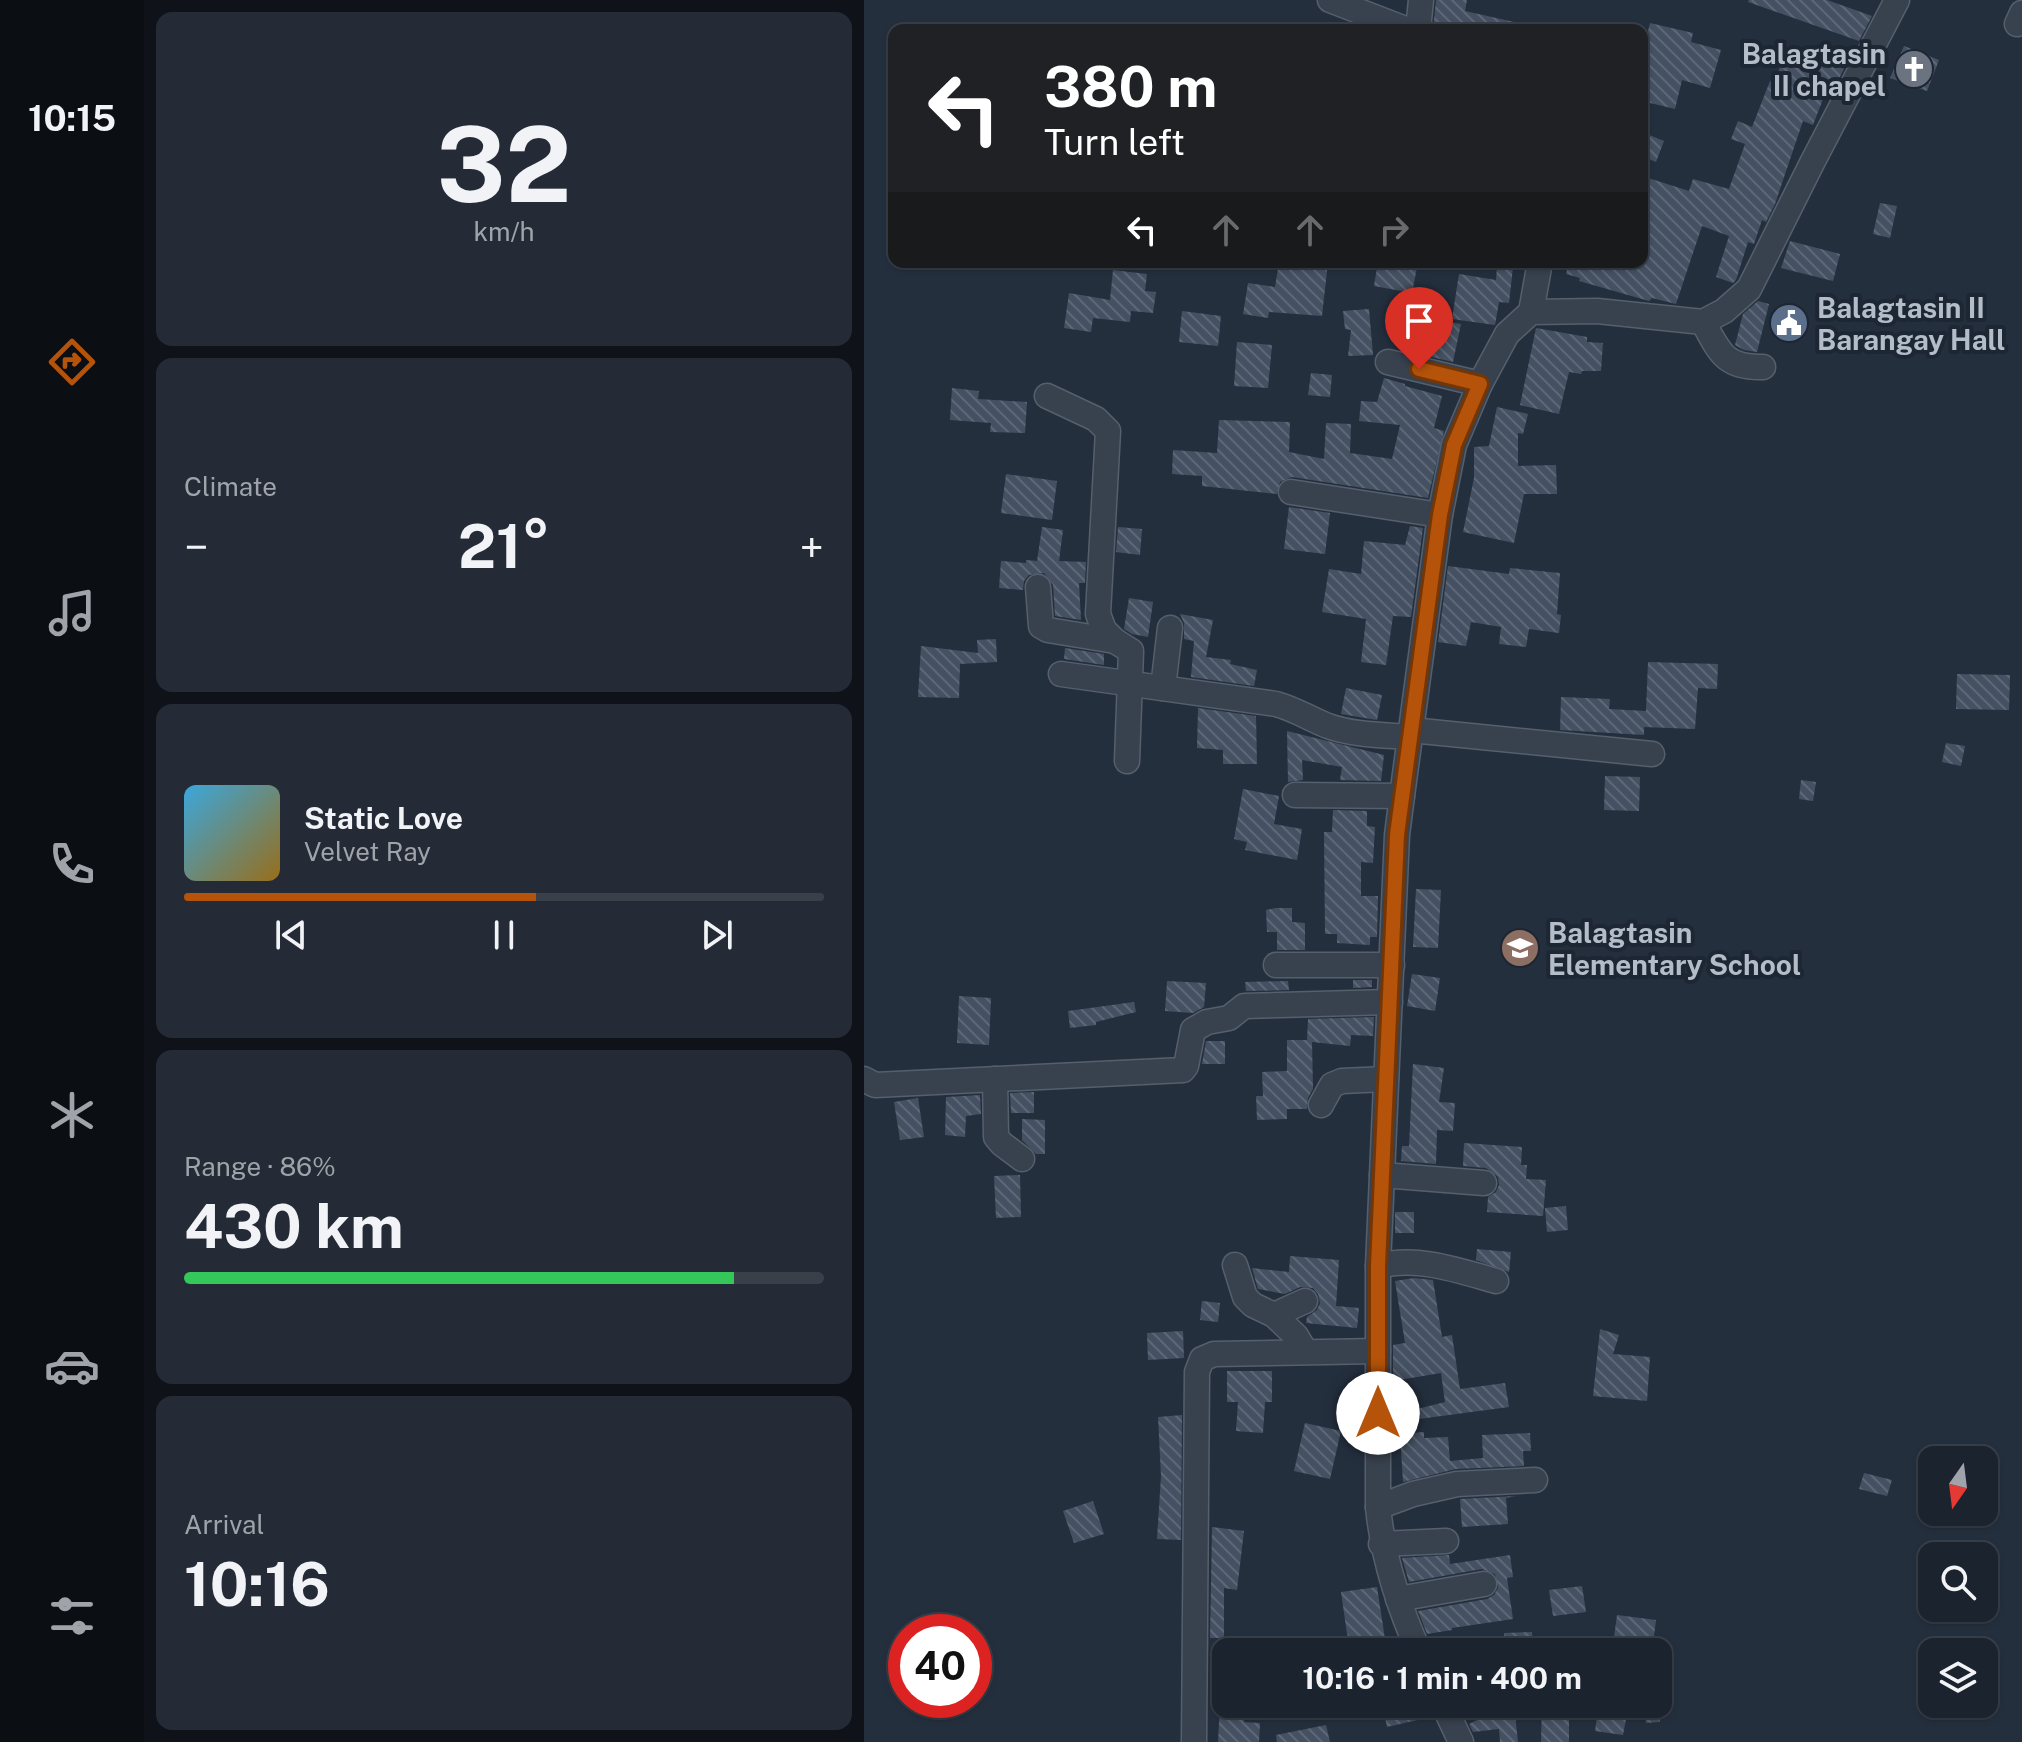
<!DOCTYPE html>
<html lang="en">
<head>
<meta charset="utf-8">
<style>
	body { margin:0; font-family:"Public Sans",sans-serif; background:#242b36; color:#f1f3f6; height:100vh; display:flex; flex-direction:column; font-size:30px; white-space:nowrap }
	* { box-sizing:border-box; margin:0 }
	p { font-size:26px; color:#a0a4aa }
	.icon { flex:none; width:44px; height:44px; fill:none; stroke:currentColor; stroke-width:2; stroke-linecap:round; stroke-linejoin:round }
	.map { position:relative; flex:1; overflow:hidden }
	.side { display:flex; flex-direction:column; gap:12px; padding:12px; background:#0f1319; width:720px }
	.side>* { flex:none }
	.banner { position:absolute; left:24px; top:24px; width:760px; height:244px; border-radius:16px; box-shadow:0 2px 6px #0004,0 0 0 2px #39404a; background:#202124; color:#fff; overflow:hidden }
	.needle { width:52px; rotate:194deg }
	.fabs { position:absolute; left:1054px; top:1446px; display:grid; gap:16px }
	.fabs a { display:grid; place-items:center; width:80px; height:80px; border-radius:16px; background:#1b232e; box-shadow:0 2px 6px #0004,0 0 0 2px #39404a; font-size:40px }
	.speed { position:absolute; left:24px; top:1614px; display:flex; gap:16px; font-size:40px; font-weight:700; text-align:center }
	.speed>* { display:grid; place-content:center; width:104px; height:104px; border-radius:50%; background:#1b232e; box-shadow:0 2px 6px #0004,0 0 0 2px #39404a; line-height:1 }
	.speed .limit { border:12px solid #d22; background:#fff; color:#111 }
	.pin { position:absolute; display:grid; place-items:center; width:68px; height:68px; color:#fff; margin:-82px -34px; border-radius:50% 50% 50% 0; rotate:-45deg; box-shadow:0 0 8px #0007 }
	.pin .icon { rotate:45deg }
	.me { position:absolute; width:88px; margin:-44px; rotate:0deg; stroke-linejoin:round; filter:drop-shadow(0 0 6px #0008) }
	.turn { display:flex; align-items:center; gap:28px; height:168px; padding:0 24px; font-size:36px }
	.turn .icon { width:104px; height:104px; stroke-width:2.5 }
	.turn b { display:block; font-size:56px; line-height:68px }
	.lanes { display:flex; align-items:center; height:76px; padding:0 24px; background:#0003; justify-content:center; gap:40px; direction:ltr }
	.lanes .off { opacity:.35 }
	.big { font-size:60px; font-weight:700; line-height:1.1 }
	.side .tile { flex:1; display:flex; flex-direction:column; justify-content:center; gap:12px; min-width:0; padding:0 28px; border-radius:16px; background:#242b36 }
	.side .dial { align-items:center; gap:0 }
	.dial b { font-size:104px; line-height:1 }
	.song { display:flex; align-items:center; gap:24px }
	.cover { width:96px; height:96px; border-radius:12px; background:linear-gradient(135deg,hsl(200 70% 55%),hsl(40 70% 35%)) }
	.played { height:8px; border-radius:4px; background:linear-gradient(90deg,#b45309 55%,#39404a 55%) }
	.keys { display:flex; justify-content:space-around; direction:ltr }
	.heat { display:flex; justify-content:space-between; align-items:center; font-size:44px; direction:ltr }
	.charge { height:12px; border-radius:6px; background:linear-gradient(90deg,#34c759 86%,#39404a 0) }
	.trip { position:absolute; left:348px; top:1638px; width:460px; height:80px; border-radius:16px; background:#1b232e; box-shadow:0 2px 6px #0004,0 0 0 2px #39404a; font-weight:700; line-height:80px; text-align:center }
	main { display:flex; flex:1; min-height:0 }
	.tabs { display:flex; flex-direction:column; width:144px; justify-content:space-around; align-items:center; background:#0b0e12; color:#a0a4aa }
	.tabs .icon { width:56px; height:56px }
	.tabs .current { color:#b45309 }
	.tabs b { font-size:36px; color:#f1f3f6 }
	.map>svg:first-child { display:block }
	.building { fill:url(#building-back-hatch) }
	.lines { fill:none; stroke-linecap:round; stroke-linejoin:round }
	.minor-casing { stroke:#565f6c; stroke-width:27 }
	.minor { stroke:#38414e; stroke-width:24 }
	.route-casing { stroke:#753606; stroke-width:20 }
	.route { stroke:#b45309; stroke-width:14 }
	.labels { text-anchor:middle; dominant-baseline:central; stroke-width:8; stroke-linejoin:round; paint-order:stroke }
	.poi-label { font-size:28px; font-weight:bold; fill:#b4bcc9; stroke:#1d2633; text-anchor:start }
</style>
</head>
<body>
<main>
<nav class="tabs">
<b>10:15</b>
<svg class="icon current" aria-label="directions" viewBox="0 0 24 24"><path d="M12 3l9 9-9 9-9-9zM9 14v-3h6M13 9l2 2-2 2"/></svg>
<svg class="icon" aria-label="music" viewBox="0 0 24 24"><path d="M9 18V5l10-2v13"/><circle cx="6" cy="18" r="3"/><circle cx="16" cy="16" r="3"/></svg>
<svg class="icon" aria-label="phone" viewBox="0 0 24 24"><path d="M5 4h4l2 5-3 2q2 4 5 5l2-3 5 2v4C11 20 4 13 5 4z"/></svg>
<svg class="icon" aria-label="climate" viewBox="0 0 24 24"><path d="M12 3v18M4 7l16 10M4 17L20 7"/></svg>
<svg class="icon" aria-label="car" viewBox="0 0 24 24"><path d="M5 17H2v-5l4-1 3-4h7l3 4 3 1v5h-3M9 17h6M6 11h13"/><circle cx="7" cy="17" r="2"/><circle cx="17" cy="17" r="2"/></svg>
<svg class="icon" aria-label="filters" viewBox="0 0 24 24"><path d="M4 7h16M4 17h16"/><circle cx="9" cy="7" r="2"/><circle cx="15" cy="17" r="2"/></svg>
</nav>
<section class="side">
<div class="tile dial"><b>32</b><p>km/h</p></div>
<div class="tile"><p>Climate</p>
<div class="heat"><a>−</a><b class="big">21°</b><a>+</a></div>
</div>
<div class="tile">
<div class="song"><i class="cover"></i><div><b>Static Love</b><p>Velvet Ray</p></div></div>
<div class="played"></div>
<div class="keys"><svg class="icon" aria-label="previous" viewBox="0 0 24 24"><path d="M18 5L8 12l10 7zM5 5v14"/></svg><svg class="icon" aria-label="pause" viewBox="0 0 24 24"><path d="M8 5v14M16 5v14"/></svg><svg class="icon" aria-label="next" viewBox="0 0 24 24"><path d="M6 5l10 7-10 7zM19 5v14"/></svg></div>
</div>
<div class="tile"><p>Range · 86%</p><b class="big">430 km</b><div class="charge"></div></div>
<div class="tile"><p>Arrival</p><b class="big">10:16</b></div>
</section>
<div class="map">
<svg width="1158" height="1742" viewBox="0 0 1158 1742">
	<defs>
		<pattern id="building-back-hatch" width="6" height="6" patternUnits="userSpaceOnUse" patternTransform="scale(2)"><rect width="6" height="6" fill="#455162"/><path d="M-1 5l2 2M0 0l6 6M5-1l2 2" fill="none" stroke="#5d6877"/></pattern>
	</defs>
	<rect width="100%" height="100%" fill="#242f3e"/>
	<g class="building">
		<polygon points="572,0 603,0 601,11 659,24 659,30 569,30"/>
		<polygon points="885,0 963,0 1008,16 995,41 884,2"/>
		<polygon points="786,23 829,33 827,42 857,50 846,88 818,80 811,109 778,101 778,55"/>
		<polygon points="924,46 980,69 970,88 964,86 949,125 939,121 911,204 902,222 898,220 890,244 884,242 872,280 869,283 852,277 865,236 838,226 812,304 788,298 785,301 715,281 716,278 702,274 705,262 778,262 778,176 825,191 829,179 865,189 881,144 867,139 874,121 888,127 906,81 910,83"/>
		<polygon points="1040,46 1075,60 1063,91 1026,78"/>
		<polygon points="778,132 800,141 792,162 778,156"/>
		<polygon points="1016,203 1033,206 1026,238 1009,234"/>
		<polygon points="926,241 976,254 969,281 917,268"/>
		<polygon points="415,262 464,262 458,316 405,312 404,318 379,314 384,283 411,287"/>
		<polygon points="514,262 554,262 548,293 510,286"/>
		<polygon points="633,266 649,267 645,303 635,302 631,325 588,319 595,274 632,280"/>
		<polygon points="249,270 283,274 281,291 292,292 289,313 267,311 266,322 229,318 227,332 200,328 205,293 246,300"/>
		<polygon points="894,301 905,304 893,352 880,350 871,345 879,314"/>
		<polygon points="505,309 509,355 484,356 487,330 481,329 479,311"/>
		<polygon points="318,311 357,316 354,346 315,342"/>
		<polygon points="562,318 597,324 589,362 542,351 544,340 557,342"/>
		<polygon points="672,328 723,337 723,342 739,343 737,371 718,371 717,374 705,372 695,414 656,405"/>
		<polygon points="373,342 408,345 404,388 370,386"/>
		<polygon points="447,373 468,375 466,397 444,395"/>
		<polygon points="520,378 541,384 541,386 578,396 570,428 580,431 564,498 428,477 416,482 413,494 338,486 338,476 308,474 309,450 353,453 355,420 426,422 425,452 460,459 462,423 487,424 486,453 528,459 536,425 495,421 497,401 513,402"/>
		<polygon points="88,388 115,391 114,399 163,402 161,433 126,432 127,423 86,420"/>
		<polygon points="633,407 664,414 659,434 654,433 654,466 692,465 693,494 660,494 650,543 599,532 610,478 610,447 625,446"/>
		<polygon points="142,474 193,481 188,520 137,513"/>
		<polygon points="425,507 466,513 461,554 420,549"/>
		<polygon points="546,526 559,528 547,617 529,616 522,665 497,662 502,619 458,612 465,569 497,574 500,541 541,545"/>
		<polygon points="178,527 199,530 195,561 222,562 221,583 215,583 217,620 191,616 189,585 180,573 165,575 160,581 159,590 135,588 137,561 162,563 162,560 173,561"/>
		<polygon points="254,527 278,529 276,555 252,552"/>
		<polygon points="584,566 645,574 646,568 696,573 693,614 697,615 695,633 665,629 662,647 635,644 637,627 607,622 602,646 574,642"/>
		<polygon points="265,598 289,602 284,637 268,634 260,629"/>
		<polygon points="316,614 349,620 342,657 367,660 366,664 393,670 390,686 327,677 330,641 320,639 320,623"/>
		<polygon points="132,639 133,662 96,664 95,698 54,697 57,646 114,653 113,640"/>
		<polygon points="201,648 240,654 240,665 200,659"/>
		<polygon points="784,662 854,664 853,689 834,688 831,729 780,727 780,735 696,730 697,697 746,699 745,709 782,711"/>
		<polygon points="1093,674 1146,675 1145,710 1092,709"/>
		<polygon points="482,688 518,695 513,720 477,714"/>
		<polygon points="334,708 392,716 393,764 359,764 359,750 333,748"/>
		<polygon points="423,731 520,755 517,781 476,780 478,767 438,760 439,780 424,782"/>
		<polygon points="1082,743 1101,746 1097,766 1078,762"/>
		<polygon points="741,776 776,777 775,811 740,810"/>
		<polygon points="937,780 952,782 949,801 935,799"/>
		<polygon points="379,789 415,796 410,824 438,829 433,860 381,850 383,842 370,839"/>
		<polygon points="469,810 503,811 503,826 511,827 509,863 497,862 497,896 514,896 513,937 506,937 506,945 473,943 473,934 461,934 460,832 468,832"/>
		<polygon points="552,889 577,890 574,948 549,947"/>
		<polygon points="412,908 428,908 428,922 441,923 441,950 413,950 413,932 403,932 402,910"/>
		<polygon points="548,974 576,978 571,1011 543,1006"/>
		<polygon points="489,980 508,980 508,987 489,988"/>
		<polygon points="303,981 342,983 340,1007 329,1013 301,1011"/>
		<polygon points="424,981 425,990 382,991 381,982"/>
		<polygon points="95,996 127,998 125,1045 93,1043"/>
		<polygon points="270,1002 272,1012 232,1022 232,1025 206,1028 204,1011"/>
		<polygon points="510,1017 509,1036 487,1035 486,1046 448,1042 449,1089 444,1098 443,1109 423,1109 423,1119 393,1120 392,1096 399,1096 398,1072 423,1071 423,1040 443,1040 444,1019"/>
		<polygon points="342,1041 361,1041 361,1064 338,1064"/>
		<polygon points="549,1064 580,1068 575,1102 591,1103 589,1131 573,1130 572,1164 537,1161 538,1146 545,1146"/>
		<polygon points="170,1092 170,1113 147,1113 146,1093"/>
		<polygon points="116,1095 117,1114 102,1116 101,1137 81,1135 82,1097"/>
		<polygon points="54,1098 60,1137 36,1140 30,1102"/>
		<polygon points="158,1119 181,1120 181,1154 172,1154 158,1140"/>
		<polygon points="600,1143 658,1147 657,1165 663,1165 662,1179 682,1180 679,1216 623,1212 624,1197 632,1192 635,1185 634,1177 622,1168 599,1166"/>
		<polygon points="156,1175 157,1217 132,1218 130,1176"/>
		<polygon points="702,1206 704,1230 683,1232 681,1208"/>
		<rect x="531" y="1212" width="19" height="21"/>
		<polygon points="613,1249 647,1252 645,1272 612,1260"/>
		<polygon points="426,1256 475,1260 472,1306 495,1308 493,1328 442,1323 443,1317 453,1310 456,1303 454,1294 449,1288 436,1287 421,1294 394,1289 388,1268 425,1272"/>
		<polygon points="550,1278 569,1280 578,1337 588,1335 596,1389 641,1383 645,1407 555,1419 553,1409 581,1402 577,1373 529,1381 529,1345 541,1343 531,1281"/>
		<polygon points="338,1301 356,1303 354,1322 336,1320"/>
		<polygon points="736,1329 755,1335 749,1354 786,1357 783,1401 729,1396"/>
		<polygon points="319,1331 320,1358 284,1360 283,1333"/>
		<polygon points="363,1371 408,1371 408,1402 401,1402 399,1433 372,1431 374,1402 363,1402"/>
		<polygon points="318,1415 317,1540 293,1539 297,1476 294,1417"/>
		<polygon points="441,1423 477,1431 466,1479 430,1471"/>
		<polygon points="560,1432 560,1438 584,1437 586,1461 619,1458 618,1435 666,1433 667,1451 659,1451 660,1466 592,1469 539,1482 536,1434"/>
		<polygon points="1000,1473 1028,1480 1023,1496 995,1489"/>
		<polygon points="652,1496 642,1498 644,1524 598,1527 596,1499"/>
		<polygon points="229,1501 240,1534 210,1543 199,1511"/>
		<polygon points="348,1527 380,1531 373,1590 360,1588 360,1638 346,1638"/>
		<polygon points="1069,1540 1110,1550 1109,1556 1065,1556"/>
		<polygon points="585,1555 586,1564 646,1555 649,1577 643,1578 649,1619 588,1628 588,1630 563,1634 554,1611 623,1599 630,1595 634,1588 631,1574 618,1569 545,1582 538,1558"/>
		<polygon points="718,1586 722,1612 689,1616 685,1590"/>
		<polygon points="513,1587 523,1652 489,1652 483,1634 477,1592"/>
		<polygon points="753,1615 792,1620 788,1652 748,1652"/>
		<polygon points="668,1632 669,1652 640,1652 640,1633"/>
		<polygon points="356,1704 381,1704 380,1722 396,1723 395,1742 354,1742"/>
		<polygon points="518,1704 554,1704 558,1719 523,1727"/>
		<polygon points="646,1704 650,1704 654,1742 636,1742 635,1729 609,1732 605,1724"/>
		<polygon points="678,1704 705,1704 705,1742 677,1742"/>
		<polygon points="795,1706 796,1722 782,1723 781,1707"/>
		<polygon points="734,1709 763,1714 759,1735 731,1731"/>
		<polygon points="462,1725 466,1742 413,1742 412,1735"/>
	</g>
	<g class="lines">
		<defs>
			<g id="minor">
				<polyline points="466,0 544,30"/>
				<polyline points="1153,24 1158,13"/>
				<polyline points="554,30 557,0"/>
				<polyline points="667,312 676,262"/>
				<path d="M839 322C856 353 861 368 899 367"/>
				<polyline points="524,362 616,384"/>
				<polyline points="183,396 232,419 244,431 234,614 240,630 251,641"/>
				<polyline points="427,492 576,515"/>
				<polyline points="174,587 177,626 184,630 251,641 267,651 263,761"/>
				<path d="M197 674 412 704C431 709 446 719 464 726 489 735 519 735 546 737"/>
				<polyline points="299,688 306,628"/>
				<polyline points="547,730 788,754"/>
				<polyline points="431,795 538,796"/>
				<polyline points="412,965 528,965"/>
				<polyline points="0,1079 11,1085 319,1070 322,1066 329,1030 343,1022 365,1018 380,1006 526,1002"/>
				<polyline points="131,1079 132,1137 138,1144 158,1159"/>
				<polyline points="457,1105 468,1085 478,1081 522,1079"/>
				<polyline points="518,1175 620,1183"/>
				<polyline points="371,1265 381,1297 389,1305 410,1315 432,1336 441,1351"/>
				<path d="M514 1266C554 1256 593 1270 632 1281"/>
				<polyline points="410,1315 441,1301"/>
				<polyline points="514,1507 549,1494 593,1484 671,1480"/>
				<polyline points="517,1544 582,1541"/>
				<polyline points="534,1599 620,1584"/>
				<path d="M555 1652C534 1605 519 1558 514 1507V1266L533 835 538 796 576 515 590 445 616 384 643 334 667 312 733 311 839 322 860 311 885 289 948 163 1033 0"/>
				<polyline points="579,1704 597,1742"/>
				<polyline points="330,1742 333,1372 338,1359 350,1354 514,1351"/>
			</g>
		</defs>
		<use href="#minor" class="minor-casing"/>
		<use href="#minor" class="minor"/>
	</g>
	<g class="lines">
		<defs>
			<polyline id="route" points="514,1413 514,1266 533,835 576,515 590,445 616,384 555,369"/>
		</defs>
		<use href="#route" class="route-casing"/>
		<use href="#route" class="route"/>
	</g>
	<defs>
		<symbol id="church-disc" viewBox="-11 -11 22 22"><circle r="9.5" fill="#6b7280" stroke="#1d2633"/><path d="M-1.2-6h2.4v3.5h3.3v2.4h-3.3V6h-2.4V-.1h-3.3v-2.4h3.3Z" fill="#fff"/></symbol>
		<symbol id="civic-disc" viewBox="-11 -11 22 22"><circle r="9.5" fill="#5c6f8a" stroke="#1d2633"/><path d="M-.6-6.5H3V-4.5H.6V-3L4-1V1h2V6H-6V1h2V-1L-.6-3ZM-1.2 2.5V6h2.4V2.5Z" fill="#fff"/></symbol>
		<symbol id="school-disc" viewBox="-11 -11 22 22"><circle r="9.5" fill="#8d6e63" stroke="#1d2633"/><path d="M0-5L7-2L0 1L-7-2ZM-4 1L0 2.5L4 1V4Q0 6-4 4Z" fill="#fff"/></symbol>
	</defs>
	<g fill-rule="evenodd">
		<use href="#church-disc" x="1028" y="47" width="44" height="44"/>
		<use href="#civic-disc" x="903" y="301" width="44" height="44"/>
		<use href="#school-disc" x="634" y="926" width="44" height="44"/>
	</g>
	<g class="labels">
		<g class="poi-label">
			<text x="1022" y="53" text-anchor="end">Balagtasin<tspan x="1022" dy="32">II chapel</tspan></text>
			<text x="953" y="307">Balagtasin II<tspan x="953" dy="32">Barangay Hall</tspan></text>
			<text x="684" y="932">Balagtasin<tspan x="684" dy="32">Elementary School</tspan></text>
		</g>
	</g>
</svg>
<div class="fabs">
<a><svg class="needle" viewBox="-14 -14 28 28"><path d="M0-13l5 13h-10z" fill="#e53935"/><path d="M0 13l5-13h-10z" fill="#a0a4aa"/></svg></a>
<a><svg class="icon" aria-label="search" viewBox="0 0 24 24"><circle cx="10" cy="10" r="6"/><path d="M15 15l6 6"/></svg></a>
<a><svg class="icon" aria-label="layers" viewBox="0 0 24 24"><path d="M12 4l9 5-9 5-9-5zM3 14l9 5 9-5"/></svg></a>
</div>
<div class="speed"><div class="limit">40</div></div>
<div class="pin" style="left:555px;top:369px;background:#d93025"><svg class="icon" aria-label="arrive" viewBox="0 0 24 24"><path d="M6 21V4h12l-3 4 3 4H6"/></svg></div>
<svg class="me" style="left:514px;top:1413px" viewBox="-20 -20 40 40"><circle r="19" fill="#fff"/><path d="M0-13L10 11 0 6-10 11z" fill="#b45309"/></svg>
<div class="trip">10:16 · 1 min · 400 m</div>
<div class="banner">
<div class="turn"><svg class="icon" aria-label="left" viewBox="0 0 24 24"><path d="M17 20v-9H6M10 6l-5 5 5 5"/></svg><div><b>380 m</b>Turn left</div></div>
<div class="lanes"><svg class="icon" aria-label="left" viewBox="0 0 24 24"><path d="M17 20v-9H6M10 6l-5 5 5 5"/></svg><svg class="icon off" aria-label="ahead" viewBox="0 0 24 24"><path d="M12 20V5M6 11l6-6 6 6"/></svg><svg class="icon off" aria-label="ahead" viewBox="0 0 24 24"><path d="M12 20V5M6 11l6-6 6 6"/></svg><svg class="icon off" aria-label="right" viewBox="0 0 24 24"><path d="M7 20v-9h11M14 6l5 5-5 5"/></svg></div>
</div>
</div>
</main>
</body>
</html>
